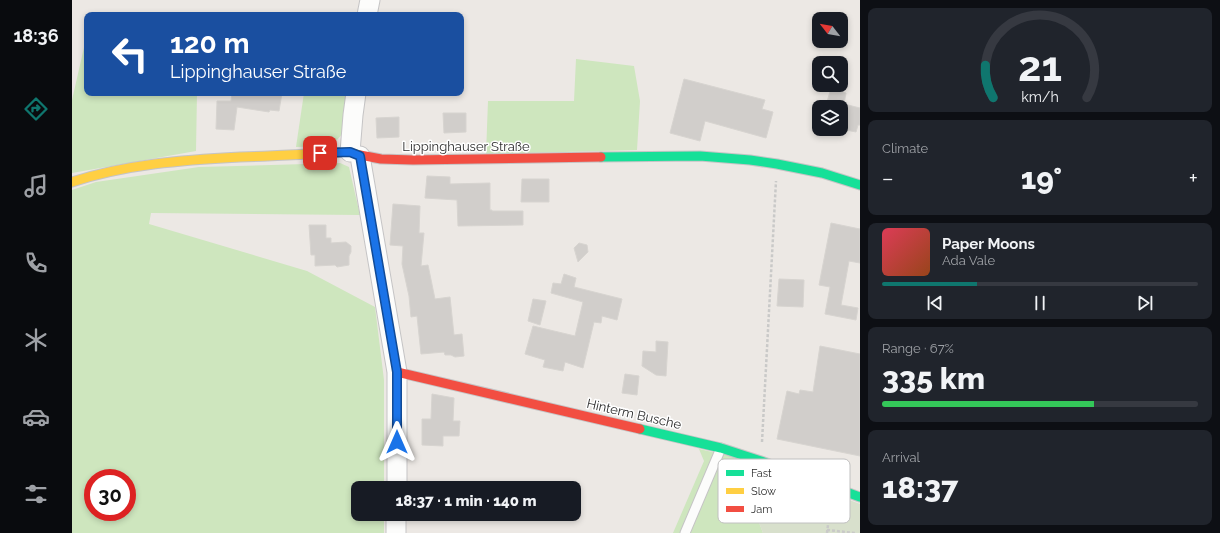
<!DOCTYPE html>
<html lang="en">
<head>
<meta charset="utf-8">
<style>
	body { margin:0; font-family:Raleway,sans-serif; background:#20242c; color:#f1f3f6; height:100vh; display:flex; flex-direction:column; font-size:15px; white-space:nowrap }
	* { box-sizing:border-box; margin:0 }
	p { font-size:13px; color:#9ea1a6 }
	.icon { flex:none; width:22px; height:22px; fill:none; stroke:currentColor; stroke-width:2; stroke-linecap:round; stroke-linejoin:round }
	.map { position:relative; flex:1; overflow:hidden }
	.drawer { display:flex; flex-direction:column; gap:8px; padding:8px; background:#0d0f14; width:360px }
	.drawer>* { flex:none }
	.guide { position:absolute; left:12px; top:12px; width:380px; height:84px; border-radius:8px; box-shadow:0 2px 6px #0003; background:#1a4fa0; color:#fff; overflow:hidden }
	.needle { width:26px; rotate:301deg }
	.buttons { position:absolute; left:740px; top:12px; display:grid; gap:8px }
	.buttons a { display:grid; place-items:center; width:36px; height:36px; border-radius:8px; background:#171b24; box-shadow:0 2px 6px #0003; font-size:20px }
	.speed { position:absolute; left:12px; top:469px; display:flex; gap:8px; font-size:20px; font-weight:700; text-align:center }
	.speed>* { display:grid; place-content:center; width:52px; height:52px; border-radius:50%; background:#171b24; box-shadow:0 2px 6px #0003; line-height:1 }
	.speed .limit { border:6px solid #d22; background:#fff; color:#111 }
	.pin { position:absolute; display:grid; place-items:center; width:34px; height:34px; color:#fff; margin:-17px; border-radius:8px; box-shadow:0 2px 6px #0006 }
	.me { position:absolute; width:44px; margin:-22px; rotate:0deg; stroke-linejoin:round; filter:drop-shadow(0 0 3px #0008) }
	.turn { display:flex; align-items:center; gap:14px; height:84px; padding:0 20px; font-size:18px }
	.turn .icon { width:52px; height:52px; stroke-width:2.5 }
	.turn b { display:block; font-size:28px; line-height:34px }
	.big { font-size:30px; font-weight:800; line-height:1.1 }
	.drawer .card { flex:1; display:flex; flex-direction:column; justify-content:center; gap:6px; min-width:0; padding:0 14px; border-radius:8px; background:#20242c }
	.drawer .dial { align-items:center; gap:0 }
	.dial svg { height:104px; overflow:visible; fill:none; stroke:#363941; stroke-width:7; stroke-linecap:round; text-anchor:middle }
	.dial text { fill:#f1f3f6; stroke:none }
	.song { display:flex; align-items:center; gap:12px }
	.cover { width:48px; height:48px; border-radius:6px; background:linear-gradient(135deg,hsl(350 70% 55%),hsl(20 70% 35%)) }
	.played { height:4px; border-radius:2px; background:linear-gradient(90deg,#0f766e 30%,#363941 30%) }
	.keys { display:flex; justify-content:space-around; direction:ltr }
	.heat { display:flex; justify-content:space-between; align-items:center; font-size:22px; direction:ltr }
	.charge { height:6px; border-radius:3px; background:linear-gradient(90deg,#34c759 67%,#363941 0) }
	.trip { position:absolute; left:279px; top:481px; width:230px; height:40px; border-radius:8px; background:#171b24; box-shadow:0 2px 6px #0003; font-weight:800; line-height:40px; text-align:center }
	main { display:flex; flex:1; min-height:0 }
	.tabs { display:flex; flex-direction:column; width:72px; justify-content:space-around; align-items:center; background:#090b0e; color:#9ea1a6 }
	.tabs .icon { width:28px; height:28px }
	.tabs .on { color:#0f766e }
	.tabs b { font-size:18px; color:#f1f3f6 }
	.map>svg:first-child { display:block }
	.green { fill:#cee6be; fill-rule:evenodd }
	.cemetery { fill:#d8e0cc }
	.building { fill:#d1cecb; stroke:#d7d4d0 }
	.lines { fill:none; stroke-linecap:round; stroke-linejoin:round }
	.lane-casing { stroke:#c5c4c5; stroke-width:11 }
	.street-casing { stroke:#c5c4c5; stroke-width:21 }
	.fast-casing { stroke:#c5c4c5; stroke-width:11 }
	.slow-casing { stroke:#c5c4c5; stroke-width:11 }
	.jam-casing { stroke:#c5c4c5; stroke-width:11 }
	.path { stroke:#c9c9c8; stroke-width:2.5; stroke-dasharray:3 2; stroke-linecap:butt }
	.lane { stroke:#fcfcfb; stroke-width:9 }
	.street { stroke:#fcfcfb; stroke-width:19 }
	.fast { stroke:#16e098; stroke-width:9 }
	.slow { stroke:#ffcf43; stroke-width:9 }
	.jam { stroke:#f24e42; stroke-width:9 }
	.route-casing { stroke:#114b97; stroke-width:10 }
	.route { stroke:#1a73e8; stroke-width:7 }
	.labels { text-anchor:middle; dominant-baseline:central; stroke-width:3; stroke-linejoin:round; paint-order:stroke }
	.street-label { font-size:13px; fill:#2e2e2e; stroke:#fff }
	.key { fill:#fff; stroke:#c0c0c0; stroke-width:1 }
	.key-label { font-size:11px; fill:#2e2e2e }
</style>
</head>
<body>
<main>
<nav class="tabs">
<b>18:36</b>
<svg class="icon on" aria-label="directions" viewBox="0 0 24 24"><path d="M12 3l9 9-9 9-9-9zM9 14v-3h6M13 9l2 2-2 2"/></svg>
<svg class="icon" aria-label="music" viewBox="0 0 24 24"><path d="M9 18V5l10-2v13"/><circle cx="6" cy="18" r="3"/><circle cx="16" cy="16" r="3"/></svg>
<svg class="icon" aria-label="phone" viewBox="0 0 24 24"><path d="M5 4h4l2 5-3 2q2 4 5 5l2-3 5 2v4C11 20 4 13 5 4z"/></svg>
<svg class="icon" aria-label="climate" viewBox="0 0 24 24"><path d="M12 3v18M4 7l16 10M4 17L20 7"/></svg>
<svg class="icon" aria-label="car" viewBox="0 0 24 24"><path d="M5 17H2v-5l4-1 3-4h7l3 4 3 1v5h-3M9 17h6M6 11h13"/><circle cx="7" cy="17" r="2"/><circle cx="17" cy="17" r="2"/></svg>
<svg class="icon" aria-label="filters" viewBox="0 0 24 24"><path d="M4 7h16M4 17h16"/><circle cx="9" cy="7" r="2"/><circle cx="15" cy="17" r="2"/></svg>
</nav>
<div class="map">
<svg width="788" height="533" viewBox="0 0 788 533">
	<rect width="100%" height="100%" fill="#ece8e4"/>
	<g class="green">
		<polygon points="15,42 15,93 125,93 124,151 0,173 0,100 13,43"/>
		<polygon points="504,59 562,66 568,101 565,150 414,154 416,101 502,101"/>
		<polygon points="232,93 278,93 273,131 264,141 255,146 224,147"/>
		<path d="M268 163 277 167 288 215 79 213 77 224 235 271 303 307 312 380V488H286V514H312V533H0V190L24 182 127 167ZM21 478H55V512H21Z"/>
		<polygon points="627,449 662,457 691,533 601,533 632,461"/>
	</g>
	<polygon class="cemetery" points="662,457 788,504 788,533 691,533"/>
	<g class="building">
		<polygon points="612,79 693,100 690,109 701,112 694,138 633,121 628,141 598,133"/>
		<polygon points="759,88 774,93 772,104 788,108 788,125 786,125 784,132 769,129 769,106 755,102"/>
		<polygon points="160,93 210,93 207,111 198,110 197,112 165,107 162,130 144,129 145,101 159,101"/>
		<polygon points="371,113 394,113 394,132 372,133"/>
		<polygon points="327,117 327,137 305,138 304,118"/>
		<polygon points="355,176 378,177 378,184 418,183 418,210 420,210 420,211 451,211 451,225 386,226 385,200 353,198"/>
		<polygon points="450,179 477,179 477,202 449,202"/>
		<polygon points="321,204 348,206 347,233 352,233 349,266 356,265 363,299 378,297 382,335 390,334 392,356 383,357 379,355 373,355 372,352 349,354 345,316 339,317 337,296 330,264 331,246 318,245"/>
		<polygon points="759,223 788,229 788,263 777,261 769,305 786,308 784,320 753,314 758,287 747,285"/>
		<polygon points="237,225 254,225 254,238 259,238 259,243 274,242 279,246 279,252 277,256 277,265 265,267 263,265 243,266 243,255 239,255"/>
		<polygon points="507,243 515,245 516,252 506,262 502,248"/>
		<polygon points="492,274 504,278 502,287 550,299 545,320 530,316 529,323 522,322 511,368 493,362 491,371 471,367 473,360 453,354 461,326 503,336 511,302 479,293 481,283 489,284"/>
		<polygon points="707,279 732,280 731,307 705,306"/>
		<polygon points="461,299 474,301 468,325 456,321"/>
		<polygon points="584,341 596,342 594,376 584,375 570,366 571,351 584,352"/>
		<polygon points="748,346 788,354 788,456 705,439 715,391 727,394 728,390 741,392"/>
		<polygon points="553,374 567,376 565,395 550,393"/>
		<polygon points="360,394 382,398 381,421 388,421 387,436 371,436 371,446 350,445 350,419 359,419"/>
	</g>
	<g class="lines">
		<defs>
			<polyline id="lane" points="613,533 649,448"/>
			<g id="street">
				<polyline points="295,15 298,0"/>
				<polyline points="278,152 281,115 284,93"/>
				<polyline points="288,156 325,372 325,488"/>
				<polyline points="324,533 324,514"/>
			</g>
			<g id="fast">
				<polyline points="529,157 628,156 678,160 705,164 750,173 788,185"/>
				<polyline points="568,429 649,448 689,461 788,497"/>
			</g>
			<path id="slow" d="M0 182C55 164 111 160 168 157 205 156 241 154 278 152L288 155"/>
			<g id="jam">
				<polyline points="288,155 309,159 341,160 529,157"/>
				<polyline points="325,372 568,429"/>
			</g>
		</defs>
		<use href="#lane" class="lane-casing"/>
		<use href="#street" class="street-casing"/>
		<use href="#fast" class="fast-casing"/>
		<use href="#slow" class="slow-casing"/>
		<use href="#jam" class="jam-casing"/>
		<g class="path">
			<polyline points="690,442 704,181"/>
			<polyline points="755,530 783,533"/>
			<polyline points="755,533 758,508"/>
		</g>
		<use href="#lane" class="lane"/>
		<use href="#street" class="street"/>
		<use href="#fast" class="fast"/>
		<use href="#slow" class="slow"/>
		<use href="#jam" class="jam"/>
	</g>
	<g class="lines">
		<defs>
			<polyline id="route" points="248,153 278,152 288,156 325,372 325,442"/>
		</defs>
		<use href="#route" class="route-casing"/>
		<use href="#route" class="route"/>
	</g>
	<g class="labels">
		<g class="street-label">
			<text x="394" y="146">Lippinghauser Straße</text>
			<text transform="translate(562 414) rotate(13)">Hinterm Busche</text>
		</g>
	</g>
	<rect x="646" y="459" width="132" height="64" rx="6" class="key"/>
	<rect x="654" y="470" width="18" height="6" fill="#16e098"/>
	<rect x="654" y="488" width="18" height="6" fill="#ffcf43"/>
	<rect x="654" y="506" width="18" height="6" fill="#f24e42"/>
	<g class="key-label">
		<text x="679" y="477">Fast</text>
		<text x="679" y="495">Slow</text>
		<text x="679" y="513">Jam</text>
	</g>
</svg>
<div class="buttons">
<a><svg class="needle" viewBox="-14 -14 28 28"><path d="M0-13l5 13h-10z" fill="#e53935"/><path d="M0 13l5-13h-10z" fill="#9ea1a6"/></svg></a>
<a><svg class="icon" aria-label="search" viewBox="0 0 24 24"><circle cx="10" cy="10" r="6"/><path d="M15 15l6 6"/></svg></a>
<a><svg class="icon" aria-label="layers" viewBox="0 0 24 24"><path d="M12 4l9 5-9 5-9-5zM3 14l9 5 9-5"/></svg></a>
</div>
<div class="speed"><div class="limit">30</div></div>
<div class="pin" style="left:248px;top:153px;background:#d93025"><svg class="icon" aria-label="arrive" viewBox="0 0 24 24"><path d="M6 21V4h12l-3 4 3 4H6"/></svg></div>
<svg class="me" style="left:325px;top:442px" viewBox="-20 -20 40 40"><path d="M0-17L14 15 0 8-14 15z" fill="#1a73e8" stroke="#fff" stroke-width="4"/></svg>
<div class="trip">18:37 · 1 min · 140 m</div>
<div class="guide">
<div class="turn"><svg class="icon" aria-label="left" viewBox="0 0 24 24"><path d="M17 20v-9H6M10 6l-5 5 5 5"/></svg><div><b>120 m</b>Lippinghauser Straße</div></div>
</div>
</div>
<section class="drawer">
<div class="card dial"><svg viewBox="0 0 100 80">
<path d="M14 69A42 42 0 1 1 86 69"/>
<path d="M14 69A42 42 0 0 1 8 44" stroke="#0f766e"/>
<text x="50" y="56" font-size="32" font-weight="700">21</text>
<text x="50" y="72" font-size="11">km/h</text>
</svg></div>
<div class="card"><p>Climate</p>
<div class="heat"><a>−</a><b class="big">19°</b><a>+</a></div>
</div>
<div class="card">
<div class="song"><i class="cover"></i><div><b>Paper Moons</b><p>Ada Vale</p></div></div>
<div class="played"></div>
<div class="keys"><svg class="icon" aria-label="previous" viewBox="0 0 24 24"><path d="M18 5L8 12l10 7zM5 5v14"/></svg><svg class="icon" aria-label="pause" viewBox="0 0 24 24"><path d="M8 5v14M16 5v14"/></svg><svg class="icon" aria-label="next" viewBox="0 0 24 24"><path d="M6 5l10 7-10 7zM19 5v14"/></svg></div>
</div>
<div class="card"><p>Range · 67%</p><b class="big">335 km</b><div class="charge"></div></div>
<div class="card"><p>Arrival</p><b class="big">18:37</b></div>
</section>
</main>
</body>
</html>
